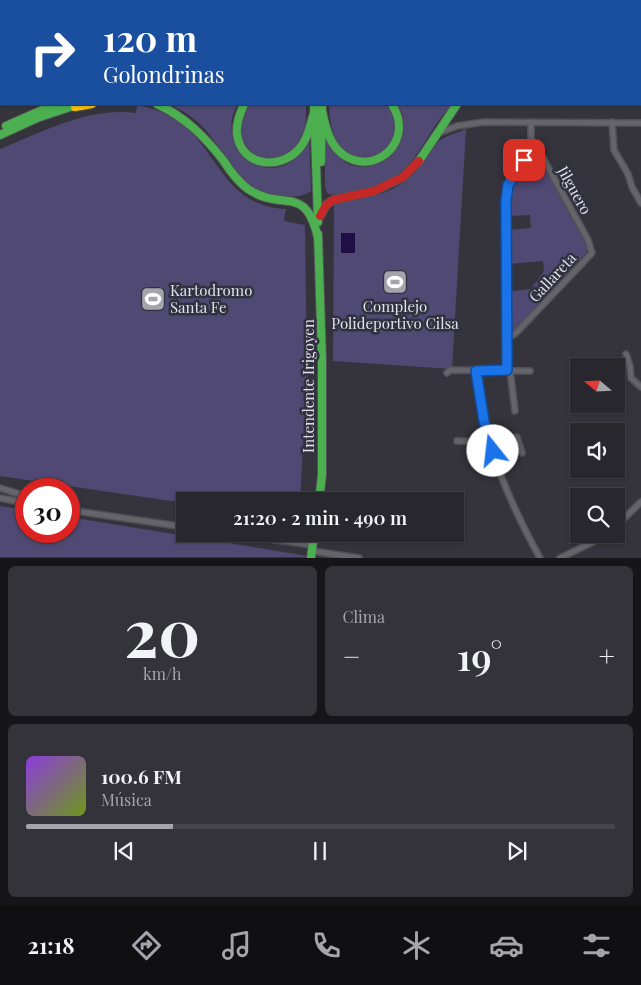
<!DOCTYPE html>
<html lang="es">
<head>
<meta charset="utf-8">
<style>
	body { margin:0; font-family:"Playfair Display",serif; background:#343339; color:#f1f3f6; height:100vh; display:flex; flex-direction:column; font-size:19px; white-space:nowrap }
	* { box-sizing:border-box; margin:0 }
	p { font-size:16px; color:#a5a5aa }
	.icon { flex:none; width:28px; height:28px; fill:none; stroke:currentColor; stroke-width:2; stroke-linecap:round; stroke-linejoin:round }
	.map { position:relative; height:558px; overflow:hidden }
	.panel { display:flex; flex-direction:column; gap:8px; padding:8px; background:#161519; flex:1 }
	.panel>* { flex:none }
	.banner { position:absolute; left:0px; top:0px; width:641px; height:105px; box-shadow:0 1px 4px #0004,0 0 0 1px #444449; background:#1a4fa0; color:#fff; overflow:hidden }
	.needle { width:32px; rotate:289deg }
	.controls { position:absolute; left:570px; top:358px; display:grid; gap:10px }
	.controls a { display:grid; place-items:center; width:55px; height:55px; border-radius:0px; background:#28272d; box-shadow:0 1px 4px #0004,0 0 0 1px #444449; font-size:25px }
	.speed { position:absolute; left:15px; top:478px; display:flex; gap:10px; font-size:25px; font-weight:700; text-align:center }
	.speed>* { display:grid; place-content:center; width:65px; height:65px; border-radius:50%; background:#28272d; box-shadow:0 1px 4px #0004,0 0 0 1px #444449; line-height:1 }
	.speed .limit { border:8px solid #d22; background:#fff; color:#111 }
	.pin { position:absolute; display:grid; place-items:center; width:42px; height:42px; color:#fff; margin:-21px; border-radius:10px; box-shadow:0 2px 8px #0006 }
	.me { position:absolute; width:55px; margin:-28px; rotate:344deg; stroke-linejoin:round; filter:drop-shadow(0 0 4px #0008) }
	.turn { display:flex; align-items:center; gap:18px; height:105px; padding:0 20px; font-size:22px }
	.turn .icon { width:65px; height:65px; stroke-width:2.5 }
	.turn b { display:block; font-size:35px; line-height:42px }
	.big { font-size:38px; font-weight:600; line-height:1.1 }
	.panel .tile { flex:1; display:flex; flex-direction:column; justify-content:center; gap:8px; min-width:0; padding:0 18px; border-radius:8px; background:#343339 }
	.panel .dial { align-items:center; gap:0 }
	.dial b { font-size:65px; line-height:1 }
	.song { display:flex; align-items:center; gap:15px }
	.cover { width:60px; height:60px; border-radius:8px; background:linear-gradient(135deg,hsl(270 70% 55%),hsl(80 70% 35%)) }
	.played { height:5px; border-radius:2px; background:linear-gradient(90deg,#a5a4ad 25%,#444449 25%) }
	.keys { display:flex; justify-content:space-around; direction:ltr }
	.heat { display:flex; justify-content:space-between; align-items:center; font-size:28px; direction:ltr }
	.panel .tiles { flex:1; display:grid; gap:8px; grid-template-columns:1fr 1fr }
	.tile:last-child { grid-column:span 2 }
	.trip { position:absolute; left:176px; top:492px; width:288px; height:50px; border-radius:0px; background:#28272d; box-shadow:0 1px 4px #0004,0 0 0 1px #444449; font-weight:600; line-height:50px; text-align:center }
	.tab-bar { display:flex; height:80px; justify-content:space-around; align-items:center; background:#101012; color:#a5a5aa }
	.tab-bar .icon { width:35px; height:35px }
	.tab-bar .on { color:#a5a4ad }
	.tab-bar b { font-size:22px; color:#f1f3f6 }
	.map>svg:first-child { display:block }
	.green { fill:#4f4973 }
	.water { fill:#200e47 }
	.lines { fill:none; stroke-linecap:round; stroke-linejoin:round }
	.street-casing { stroke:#515057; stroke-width:8 }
	.fast-casing { stroke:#515057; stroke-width:10 }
	.slow-casing { stroke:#515057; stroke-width:10 }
	.jam-casing { stroke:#515057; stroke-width:10 }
	.street { stroke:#65646a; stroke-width:5 }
	.fast { stroke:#4caf50; stroke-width:8 }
	.slow { stroke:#ffc107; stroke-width:8 }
	.jam { stroke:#c62828; stroke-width:8 }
	.route-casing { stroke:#114b97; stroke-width:12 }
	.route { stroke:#1a73e8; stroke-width:9 }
	.labels { text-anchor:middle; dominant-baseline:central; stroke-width:5; stroke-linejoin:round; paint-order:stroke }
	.street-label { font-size:15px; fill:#e1e1ea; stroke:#32313f }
	.poi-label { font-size:15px; fill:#e1e1ea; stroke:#32313f; text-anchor:start }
</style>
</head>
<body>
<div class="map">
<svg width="641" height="558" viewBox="0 0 641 558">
	<rect width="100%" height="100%" fill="#35343c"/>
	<g class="green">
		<path d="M169 104H238C215 139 257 186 292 161 301 155 305 144 309 135L311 191C302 197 295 197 285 196 276 195 264 194 256 190 238 179 218 144 204 128 194 118 182 110 169 104Z"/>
		<path d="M249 104H306C306 114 306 125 304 135 302 142 296 148 291 153 261 177 222 134 249 104Z"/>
		<path d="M329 104H386C415 145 363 176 341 148 331 136 330 119 329 104Z"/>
		<path d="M397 104H453C430 125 421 159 395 177 386 183 376 185 366 188 354 191 340 196 328 194L325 187V135C330 142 340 159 346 163 351 166 360 167 365 167 374 166 384 163 390 157 404 144 409 119 397 104Z"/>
		<path d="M137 105C153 108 171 114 183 124 219 156 228 207 286 209L284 221 305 225 307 374 300 501H185V503L0 476V149C43 132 88 107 136 113Z"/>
		<path d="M466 129 452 369 333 361 334 204C360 199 389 196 409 178 422 167 427 152 438 142 444 136 458 133 466 129Z"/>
		<polygon points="531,154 537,154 588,248 586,253 512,333 510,331 511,291 531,289 544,271 543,261 510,264 509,230 531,228 530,215 510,216 511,185"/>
		<polygon points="0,506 26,510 26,531 69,531 69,517 314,557 0,557"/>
	</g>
	<rect class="water" x="341" y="233" width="14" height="20"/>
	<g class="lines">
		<defs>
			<g id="street">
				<polyline points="61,0 64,1"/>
				<polyline points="454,0 455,1"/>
				<polyline points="89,1 89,0"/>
				<polyline points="141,1 142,0"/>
				<polyline points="191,1 192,0"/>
				<polyline points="478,1 480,0"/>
				<polyline points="640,31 641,31"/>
				<polyline points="0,81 1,80"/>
				<polyline points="612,122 614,150 628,174 632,187 641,203"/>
				<polyline points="441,132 457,126 484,122 641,123"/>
				<polyline points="508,338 516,333 592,253 588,240 537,147 531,144"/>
				<polyline points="626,354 630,366 631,378 641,387"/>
				<polyline points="507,370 506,200 508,185 524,160 531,144 531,122"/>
				<polyline points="510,370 515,411"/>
				<path d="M476 371C479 390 481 410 486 429 497 473 518 518 540 558"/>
				<polyline points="447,373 450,370 530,371"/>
				<polyline points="457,441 490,442 517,437 522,453"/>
				<polyline points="0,488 26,496"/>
				<polyline points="0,498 26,503"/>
				<polyline points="69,510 185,527"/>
				<polyline points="616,526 641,502"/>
				<polyline points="233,534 313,545"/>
				<polyline points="312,551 359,558"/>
				<polyline points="560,558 591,543 606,534"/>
			</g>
			<g id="fast">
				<polyline points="314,0 314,1"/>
				<polyline points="320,0 320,1"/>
				<polyline points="366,0 374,1"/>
				<polyline points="431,0 431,1"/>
				<polyline points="239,1 240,0"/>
				<polyline points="353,1 360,0"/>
				<polyline points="640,63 641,63"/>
				<polyline points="640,93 641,93"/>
				<path d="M157 104C185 117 204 136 223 160 230 171 237 181 248 189 283 213 305 182 318 238"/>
				<path d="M244 104C240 114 236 123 237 134 241 166 279 171 299 149 308 139 310 125 314 113"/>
				<polyline points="314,104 318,222"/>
				<path d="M322 111C325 124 328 140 338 150 364 177 406 153 398 118 397 114 394 108 392 104"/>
				<polyline points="6,126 56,104"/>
				<polyline points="0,135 37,118 79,104"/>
				<polyline points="419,161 457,104"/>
				<polyline points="321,162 322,104"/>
				<polyline points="318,234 322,360 322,475 319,501"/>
				<polyline points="311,558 314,534"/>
			</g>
			<g id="slow">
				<polyline points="640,84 641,84"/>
				<polyline points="75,107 92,104"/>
			</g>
			<g id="jam">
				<polyline points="640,71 641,71"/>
				<polyline points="320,216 326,205 333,200 374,191 403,177 419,161"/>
			</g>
		</defs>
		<use href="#street" class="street-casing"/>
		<use href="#fast" class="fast-casing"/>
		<use href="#slow" class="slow-casing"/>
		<use href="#jam" class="jam-casing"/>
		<use href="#street" class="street"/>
		<use href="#fast" class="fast"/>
		<use href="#slow" class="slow"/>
		<use href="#jam" class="jam"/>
	</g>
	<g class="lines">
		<defs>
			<polyline id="route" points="493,451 484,421 476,371 507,370 506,200 508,185 524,160"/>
		</defs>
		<use href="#route" class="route-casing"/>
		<use href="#route" class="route"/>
	</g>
	<defs>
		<symbol id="stadium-square" viewBox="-11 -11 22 22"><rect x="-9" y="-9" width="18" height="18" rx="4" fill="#a5a4ad" stroke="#32313f"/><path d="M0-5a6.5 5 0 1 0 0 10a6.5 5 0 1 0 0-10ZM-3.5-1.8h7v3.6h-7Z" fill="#fff"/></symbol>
	</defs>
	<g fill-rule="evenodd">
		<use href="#stadium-square" x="381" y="268" width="28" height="28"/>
		<use href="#stadium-square" x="139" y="285" width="28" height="28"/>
	</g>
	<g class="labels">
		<g class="street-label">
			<text transform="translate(575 190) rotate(61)">Jilguero</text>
			<text transform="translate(552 277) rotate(-47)">Gallareta</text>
			<text transform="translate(308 386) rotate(-90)">Intendente Irigoyen</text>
		</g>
		<g class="poi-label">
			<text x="170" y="290">Kartodromo<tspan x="170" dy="17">Santa Fe</tspan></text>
			<text x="395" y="306" text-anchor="middle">Complejo<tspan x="395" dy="17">Polideportivo Cilsa</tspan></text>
		</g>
	</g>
</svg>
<div class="controls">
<a><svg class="needle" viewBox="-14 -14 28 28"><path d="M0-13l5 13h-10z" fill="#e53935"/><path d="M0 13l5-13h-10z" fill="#a5a5aa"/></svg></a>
<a><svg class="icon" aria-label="sound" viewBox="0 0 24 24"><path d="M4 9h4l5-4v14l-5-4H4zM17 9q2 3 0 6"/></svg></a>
<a><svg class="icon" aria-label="search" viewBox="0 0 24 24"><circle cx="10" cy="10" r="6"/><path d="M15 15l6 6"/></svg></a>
</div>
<div class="speed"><div class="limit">30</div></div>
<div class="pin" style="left:524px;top:160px;background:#d93025"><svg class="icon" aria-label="arrive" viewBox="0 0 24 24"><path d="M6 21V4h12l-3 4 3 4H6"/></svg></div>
<svg class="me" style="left:493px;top:451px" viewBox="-20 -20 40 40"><circle r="19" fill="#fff"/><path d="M0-13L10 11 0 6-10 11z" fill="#1a73e8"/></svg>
<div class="trip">21:20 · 2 min · 490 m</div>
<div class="banner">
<div class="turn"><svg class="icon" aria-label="right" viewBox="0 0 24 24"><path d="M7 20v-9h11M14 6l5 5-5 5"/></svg><div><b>120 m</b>Golondrinas</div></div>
</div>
</div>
<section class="panel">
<div class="tiles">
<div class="tile dial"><b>20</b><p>km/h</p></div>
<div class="tile"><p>Clima</p>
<div class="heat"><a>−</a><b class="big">19°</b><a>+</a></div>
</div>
<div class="tile">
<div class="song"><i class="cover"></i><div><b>100.6 FM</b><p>Música</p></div></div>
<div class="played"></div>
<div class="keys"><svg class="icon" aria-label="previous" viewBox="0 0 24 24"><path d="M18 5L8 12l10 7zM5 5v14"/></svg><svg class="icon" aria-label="pause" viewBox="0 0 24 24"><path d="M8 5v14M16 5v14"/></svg><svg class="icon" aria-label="next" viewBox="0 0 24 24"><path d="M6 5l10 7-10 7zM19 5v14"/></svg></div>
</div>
</div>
</section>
<nav class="tab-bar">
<b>21:18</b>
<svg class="icon on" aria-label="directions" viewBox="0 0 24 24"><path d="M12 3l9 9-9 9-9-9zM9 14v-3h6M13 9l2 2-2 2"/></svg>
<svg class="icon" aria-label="music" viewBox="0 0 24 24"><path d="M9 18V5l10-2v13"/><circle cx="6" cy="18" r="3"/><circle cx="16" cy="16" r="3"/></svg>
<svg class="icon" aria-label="phone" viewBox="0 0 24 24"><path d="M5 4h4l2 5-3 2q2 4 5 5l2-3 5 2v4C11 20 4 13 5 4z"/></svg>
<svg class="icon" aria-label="climate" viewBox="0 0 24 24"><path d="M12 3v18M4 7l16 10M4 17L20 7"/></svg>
<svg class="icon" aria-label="car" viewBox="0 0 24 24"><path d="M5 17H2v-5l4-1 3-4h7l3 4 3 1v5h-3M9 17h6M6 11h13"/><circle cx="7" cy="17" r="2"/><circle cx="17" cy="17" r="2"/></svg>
<svg class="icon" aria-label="filters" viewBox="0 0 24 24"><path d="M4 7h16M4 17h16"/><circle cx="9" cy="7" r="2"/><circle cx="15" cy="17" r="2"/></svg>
</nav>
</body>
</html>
